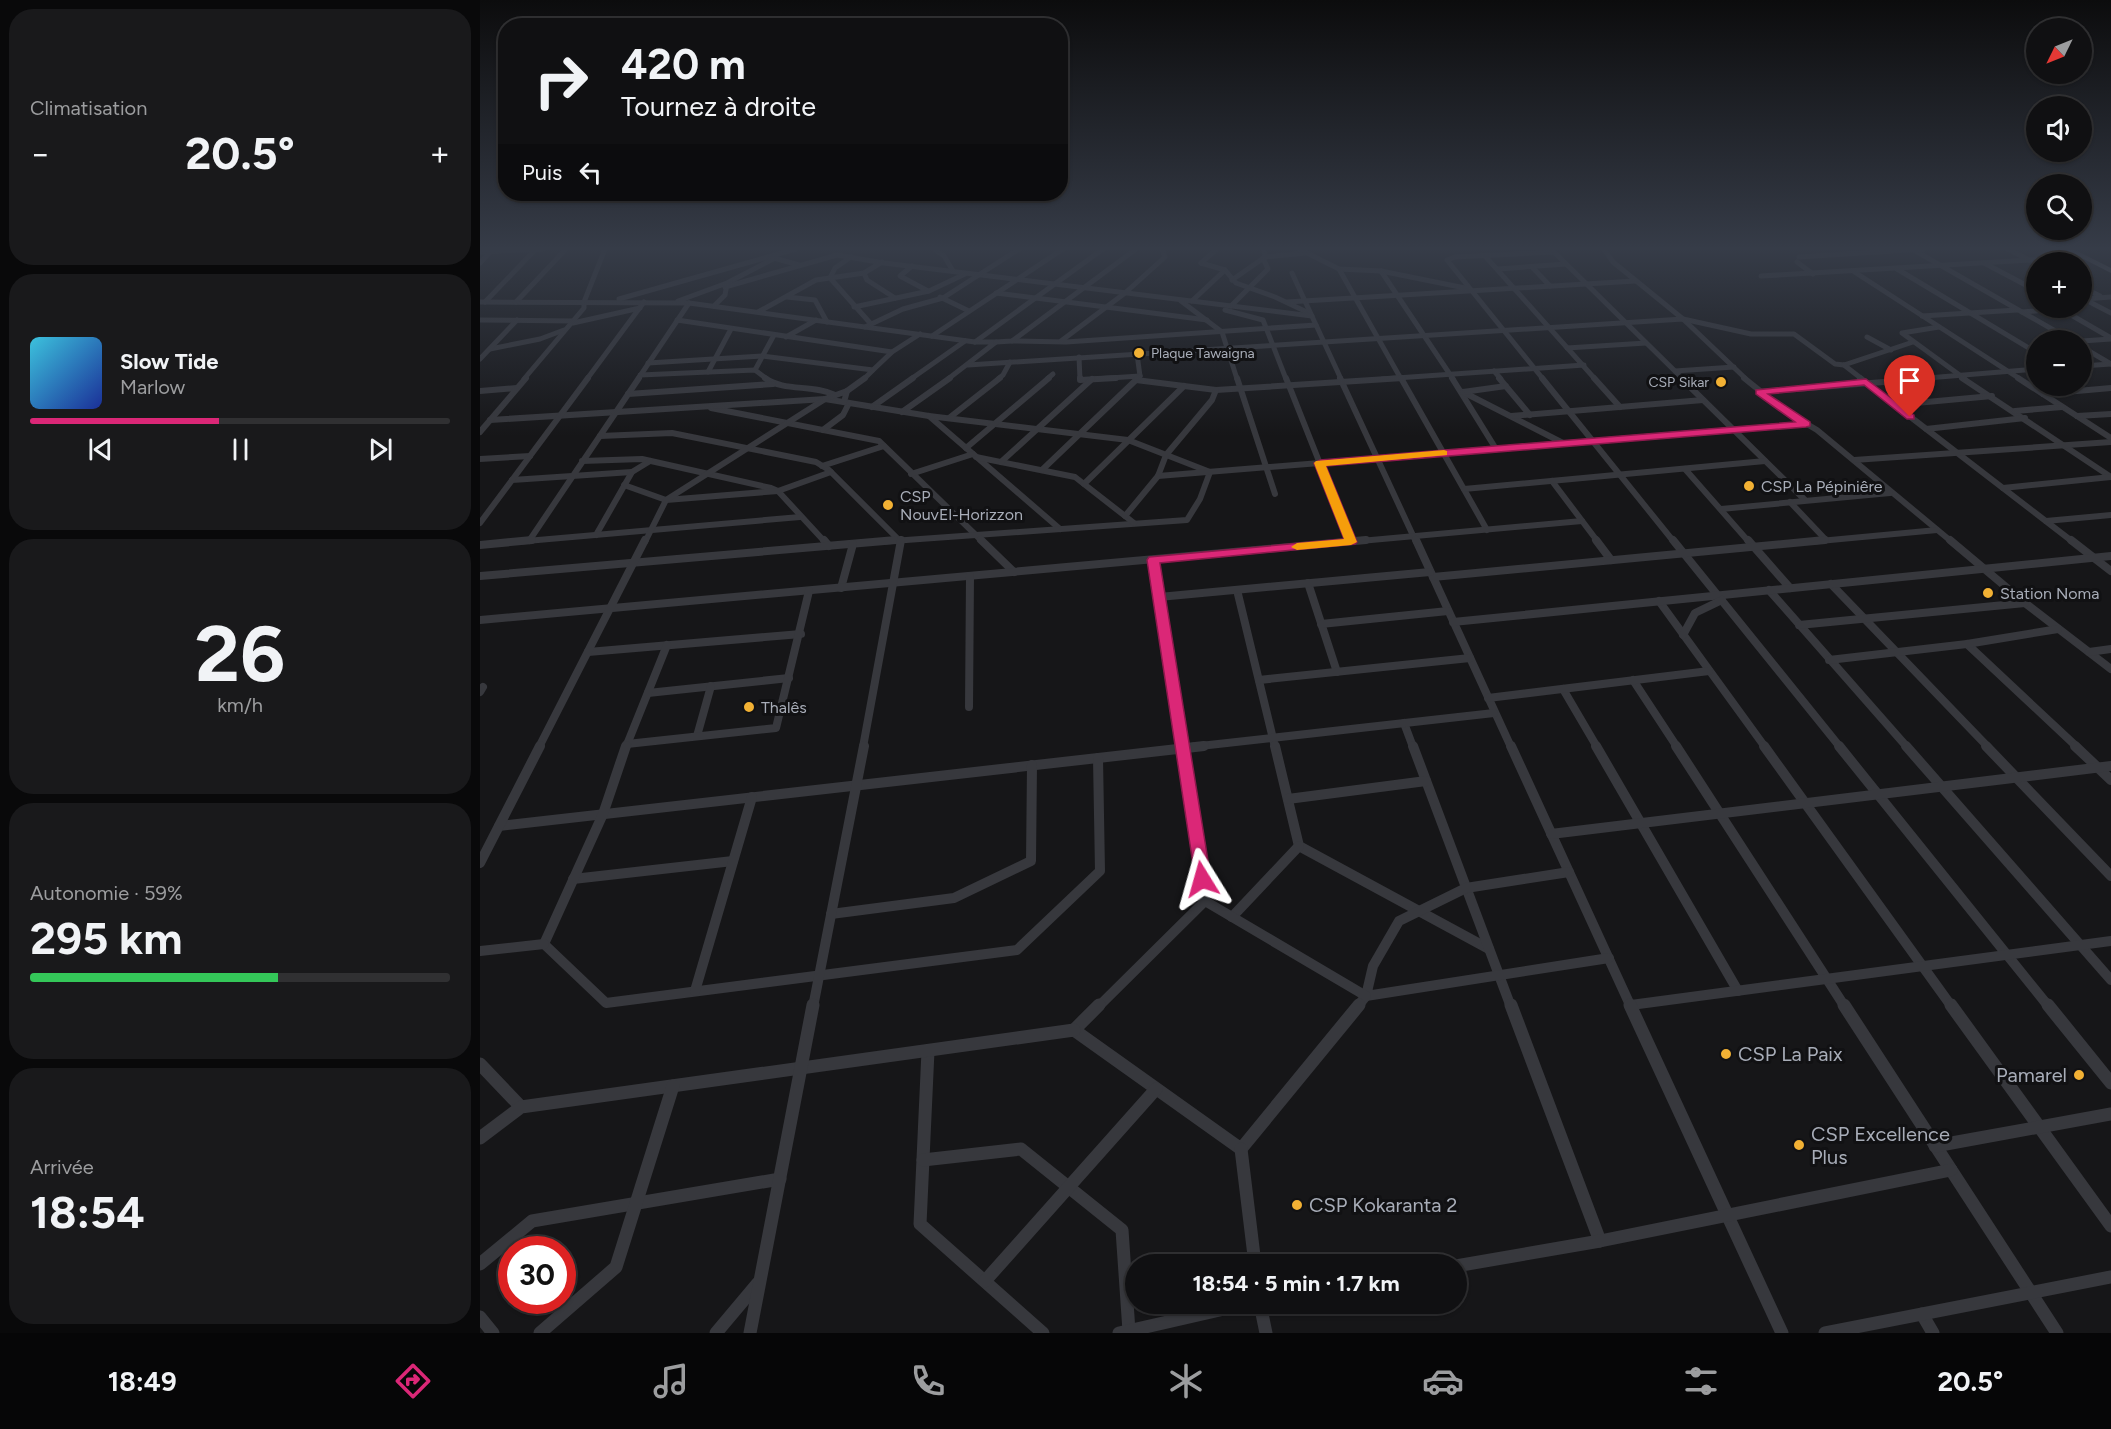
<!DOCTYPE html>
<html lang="fr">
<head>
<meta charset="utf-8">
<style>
	body { margin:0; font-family:Figtree,sans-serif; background:#19191b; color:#f1f3f6; height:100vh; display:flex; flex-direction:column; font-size:22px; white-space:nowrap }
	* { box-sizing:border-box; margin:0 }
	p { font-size:20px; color:#9c9d9f }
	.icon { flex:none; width:33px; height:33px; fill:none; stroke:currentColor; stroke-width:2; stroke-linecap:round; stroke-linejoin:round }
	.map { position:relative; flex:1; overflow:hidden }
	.side { display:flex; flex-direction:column; gap:9px; padding:9px; background:#09090a; width:480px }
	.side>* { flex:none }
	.top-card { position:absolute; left:18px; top:18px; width:570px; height:183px; border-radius:24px; box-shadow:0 2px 4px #0004,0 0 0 2px #303032; background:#101012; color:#f1f3f6; overflow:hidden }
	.needle { width:39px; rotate:227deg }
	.fabs { position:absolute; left:1546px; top:18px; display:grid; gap:12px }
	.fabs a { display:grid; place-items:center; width:66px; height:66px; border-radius:50%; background:#101012; box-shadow:0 2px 4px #0004,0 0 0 2px #303032; font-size:30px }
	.speed { position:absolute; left:18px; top:1236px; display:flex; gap:12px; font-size:30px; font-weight:700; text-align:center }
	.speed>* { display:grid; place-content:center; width:78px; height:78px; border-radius:50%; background:#101012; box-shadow:0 2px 4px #0004,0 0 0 2px #303032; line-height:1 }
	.speed .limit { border:9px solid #d22; background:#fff; color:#111 }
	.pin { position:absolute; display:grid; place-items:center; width:51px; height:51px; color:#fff; margin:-62px -26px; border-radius:50% 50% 50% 0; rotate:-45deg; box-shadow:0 0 6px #0007 }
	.pin .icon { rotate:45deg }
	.me { position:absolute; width:66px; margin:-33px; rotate:352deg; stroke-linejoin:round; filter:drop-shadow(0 0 4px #0008) }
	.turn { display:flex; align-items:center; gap:21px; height:126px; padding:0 24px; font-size:27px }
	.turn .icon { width:78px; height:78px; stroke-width:2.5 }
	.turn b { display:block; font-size:42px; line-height:51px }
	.then { display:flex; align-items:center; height:57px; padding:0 24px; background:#0003; gap:12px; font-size:22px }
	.big { font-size:45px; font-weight:700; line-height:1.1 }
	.side .widget { flex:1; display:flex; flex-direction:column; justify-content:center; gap:9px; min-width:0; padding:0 21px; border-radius:24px; background:#19191b }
	.side .dial { align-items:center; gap:0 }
	.dial b { font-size:78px; line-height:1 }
	.song { display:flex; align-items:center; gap:18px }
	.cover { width:72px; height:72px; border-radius:9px; background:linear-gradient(135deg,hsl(190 70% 55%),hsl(230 70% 35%)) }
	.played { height:6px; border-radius:3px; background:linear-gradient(90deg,#db2777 45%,#303032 45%) }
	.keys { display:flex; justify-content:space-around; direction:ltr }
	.heat { display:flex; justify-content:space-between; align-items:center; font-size:33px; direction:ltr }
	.charge { height:9px; border-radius:4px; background:linear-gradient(90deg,#34c759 59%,#303032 0) }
	.trip { position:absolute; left:645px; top:1254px; width:342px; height:60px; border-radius:30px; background:#101012; box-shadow:0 2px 4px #0004,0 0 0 2px #303032; font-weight:700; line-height:60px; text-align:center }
	.dock { display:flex; height:96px; justify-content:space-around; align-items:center; background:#060607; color:#9c9d9f }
	.dock .icon { width:42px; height:42px }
	.dock .selected { color:#db2777 }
	.dock b { font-size:27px; color:#f1f3f6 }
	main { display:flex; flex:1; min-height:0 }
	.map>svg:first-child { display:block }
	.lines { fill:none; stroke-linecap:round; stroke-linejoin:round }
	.street-far4 { stroke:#37383d; stroke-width:5 }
	.street-far3 { stroke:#37383d; stroke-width:6 }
	.street-far2 { stroke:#37383d; stroke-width:8 }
	.street-far1 { stroke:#37383d; stroke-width:10 }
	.street { stroke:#37383d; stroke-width:13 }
	.primary { fill:#53555c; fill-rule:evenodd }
	.route { fill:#db2777; stroke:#8e194d; stroke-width:1.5 }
	.slow { fill:#f59e0b }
	.poi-dot { fill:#f2b134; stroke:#111113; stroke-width:2 }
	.labels { text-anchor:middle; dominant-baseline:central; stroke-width:6; stroke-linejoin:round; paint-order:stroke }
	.far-poi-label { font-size:14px; fill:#a8adb8; stroke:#111113; text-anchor:start }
	.poi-label { font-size:16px; fill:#a8adb8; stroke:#111113; text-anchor:start }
	.near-poi-label { font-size:20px; fill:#a8adb8; stroke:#111113; text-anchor:start }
</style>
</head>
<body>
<main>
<section class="side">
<div class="widget"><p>Climatisation</p>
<div class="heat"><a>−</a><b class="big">20.5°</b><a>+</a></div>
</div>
<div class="widget">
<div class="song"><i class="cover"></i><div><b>Slow Tide</b><p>Marlow</p></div></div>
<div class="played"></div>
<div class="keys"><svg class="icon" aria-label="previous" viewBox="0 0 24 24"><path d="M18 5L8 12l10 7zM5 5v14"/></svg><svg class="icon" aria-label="pause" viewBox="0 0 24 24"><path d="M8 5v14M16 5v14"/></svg><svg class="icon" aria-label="next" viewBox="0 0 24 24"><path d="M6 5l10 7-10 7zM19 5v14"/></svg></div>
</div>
<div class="widget dial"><b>26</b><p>km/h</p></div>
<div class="widget"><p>Autonomie · 59%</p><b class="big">295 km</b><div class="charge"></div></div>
<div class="widget"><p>Arrivée</p><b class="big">18:54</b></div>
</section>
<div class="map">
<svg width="1631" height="1333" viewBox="0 0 1631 1333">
	<rect width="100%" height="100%" fill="#161618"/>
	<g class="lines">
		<g class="street-far4">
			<polyline points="454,249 464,256 473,271"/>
			<polyline points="819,249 859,269 901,271 985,288"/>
			<polyline points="1124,249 1133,262 1203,319 1266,379"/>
			<polyline points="1432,249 1591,340"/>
			<polyline points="1528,249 1549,260"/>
			<polyline points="1072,250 1203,379"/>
			<polyline points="0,252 63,249"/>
			<polyline points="1005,256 1115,379"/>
			<polyline points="371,257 355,268 350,278 391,324"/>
			<polyline points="785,257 826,253"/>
			<polyline points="1319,257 1444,249"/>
			<polyline points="294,258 319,265"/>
			<polyline points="1317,262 1333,274"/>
			<polyline points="0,263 12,250"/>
			<polyline points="721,263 745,270 756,283 795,297 829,313"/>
			<polyline points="721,263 737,249"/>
			<polyline points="1504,263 1557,291"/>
			<polyline points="432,266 420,276 448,291"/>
			<polyline points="1052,267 1070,286"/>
			<polyline points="859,269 921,379"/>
			<polyline points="1018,269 1086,264"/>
			<polyline points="1417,269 1557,353"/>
			<polyline points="901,271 973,379"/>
			<polyline points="1373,271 1540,379"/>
			<polyline points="384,273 387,280 415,298"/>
			<polyline points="812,273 861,379"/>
			<polyline points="1281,276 1602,257"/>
			<polyline points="752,280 785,257 784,249"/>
			<polyline points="245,287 357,255 404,263 832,316"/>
			<polyline points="1602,287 1620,296"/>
			<polyline points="516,293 727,320"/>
			<polyline points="307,297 335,300 347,322"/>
			<polyline points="460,297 489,311"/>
			<polyline points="139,299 316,249"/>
			<polyline points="1604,299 1631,313"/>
			<polyline points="1604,299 1631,297"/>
			<polyline points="198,301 247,283 293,259"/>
			<polyline points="701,301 742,332 757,379"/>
			<polyline points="712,301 745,270"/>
			<polyline points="0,302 209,303 495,342 516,342 468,379"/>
			<polyline points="5,302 55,250"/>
			<polyline points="36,302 86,249"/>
			<polyline points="807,302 1155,281"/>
			<polyline points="234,306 245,295 247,284"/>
			<polyline points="751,306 788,269 783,258"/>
			<polyline points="374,307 449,291 485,274"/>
			<polyline points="1579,308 1631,338"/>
			<polyline points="745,310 783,320 806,379"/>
			<polyline points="278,312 336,280 384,273 402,262"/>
			<polyline points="1542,312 1581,309"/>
			<polyline points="1442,316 1537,310"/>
			<polyline points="0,320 94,321"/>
			<polyline points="197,320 412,352"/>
			<polyline points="93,323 160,308"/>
			<polyline points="385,327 423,309 463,298 539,249"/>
			<polyline points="1459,327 1422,333 1485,379"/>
			<polyline points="452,336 583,249"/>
			<polyline points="306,337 336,320"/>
			<polyline points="1387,337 1411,350"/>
			<polyline points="532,341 586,342 836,325"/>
			<polyline points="581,341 645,293 685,257 682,249"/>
			<polyline points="1602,341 1631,339"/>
			<polyline points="495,342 623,249"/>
			<polyline points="516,342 532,341 656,249"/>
			<polyline points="1602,347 1631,364"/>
			<polyline points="1087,348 1166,343"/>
			<polyline points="10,349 60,339 84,330"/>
			<polyline points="657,354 660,376"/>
			<polyline points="599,357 600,379"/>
			<polyline points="0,359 37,320"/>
			<polyline points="168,363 282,356 393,370 384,379"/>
			<polyline points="488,365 1203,319 1271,334 1314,334 1355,364 1364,365 1433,342"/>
			<polyline points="1364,365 1382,379"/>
			<polyline points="1602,366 1631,364"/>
			<polyline points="275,370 294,335"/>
			<polyline points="393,370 412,352 440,334"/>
			<polyline points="1014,371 1021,379"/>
			<polyline points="1195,371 1254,367"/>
			<polyline points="228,372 251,329"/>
			<polyline points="160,375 275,370 287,379"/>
			<polyline points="44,379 104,308 104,302 125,249"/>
			<polyline points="107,379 164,302"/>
			<polyline points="158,379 209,303"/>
			<polyline points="431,379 485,341"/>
			<polyline points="518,379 523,375 530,362"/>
			<polyline points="567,379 573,374"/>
			<polyline points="614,379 660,376"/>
			<polyline points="657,379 660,376"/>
			<polyline points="902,379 1104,365"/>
			<polyline points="1063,379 967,260 975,257 1074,252"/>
			<polyline points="1435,379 1557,369"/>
		</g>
		<g class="street-far3">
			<path d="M285 378C304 392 333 384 355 395"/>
			<polyline points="600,378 600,380 636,378"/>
			<polyline points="757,378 795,494"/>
			<polyline points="806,378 871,542"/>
			<polyline points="860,378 936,542"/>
			<polyline points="921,378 1007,530"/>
			<polyline points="972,378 1016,449"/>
			<polyline points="1019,378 1050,415"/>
			<polyline points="1062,378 1194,542"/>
			<polyline points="1114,378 1140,407"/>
			<polyline points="1201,378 1325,500"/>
			<polyline points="1264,378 1305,411 1337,430 1472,542"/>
			<polyline points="1380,378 1593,542"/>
			<polyline points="1482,378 1631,477"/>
			<polyline points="1538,378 1631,438"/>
			<polyline points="656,380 736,390 923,378"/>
			<polyline points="0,391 37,388"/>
			<polyline points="367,391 385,378"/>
			<polyline points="983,392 1083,443"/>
			<polyline points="983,392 1026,386"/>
			<polyline points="1279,392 1453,378"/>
			<polyline points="148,394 293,384"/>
			<polyline points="1563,394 1631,388"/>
			<polyline points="1414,405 1512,396"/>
			<polyline points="392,407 433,378"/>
			<polyline points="231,408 399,441 503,542"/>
			<polyline points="1535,411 1582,407"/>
			<polyline points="422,412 470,378"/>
			<polyline points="449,416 580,529"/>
			<polyline points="1031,416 1223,400"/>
			<polyline points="1597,416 1631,414"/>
			<polyline points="469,418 520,378"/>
			<polyline points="10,420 345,399 449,416 648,440 730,472 720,499 707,520 398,542"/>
			<polyline points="1446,429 1545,418"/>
			<polyline points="343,430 363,415 369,403"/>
			<polyline points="0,432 46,378"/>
			<polyline points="120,436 192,433 336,462 349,470 421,542"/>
			<polyline points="486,448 569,378"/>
			<polyline points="496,457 595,477 654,523"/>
			<polyline points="0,459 50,456"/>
			<polyline points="1374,460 1631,442"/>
			<polyline points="102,461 162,459 291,488 298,491 345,542"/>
			<polyline points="521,462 612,379"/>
			<polyline points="342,466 404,446"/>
			<polyline points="1205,469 1269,542"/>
			<polyline points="562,470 658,378"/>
			<polyline points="431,474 493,454"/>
			<polyline points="678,476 1326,424"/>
			<polyline points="32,480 152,472"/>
			<polyline points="1072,481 1118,542"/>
			<polyline points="604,484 704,386"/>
			<polyline points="144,485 186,500 298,491 351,472"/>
			<polyline points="1523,488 1631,477"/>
			<polyline points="984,489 1285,461"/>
			<polyline points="1310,502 1346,540"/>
			<polyline points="1241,509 1410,493"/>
			<polyline points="645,516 678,476 686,455 732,400 736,390"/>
			<polyline points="1566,521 1631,515"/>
			<polyline points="0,523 108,378"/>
			<polyline points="116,535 152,472 170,461"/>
			<polyline points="49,541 159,378"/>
			<polyline points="35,542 320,517"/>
			<polyline points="165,542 186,500 345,399 367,391 364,402"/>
			<polyline points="869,542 1102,521"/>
			<polyline points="1329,542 1457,530"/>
		</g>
		<g class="street-far2">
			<polyline points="344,540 349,546"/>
			<polyline points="501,540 534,572"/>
			<polyline points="936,540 1031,747"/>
			<polyline points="1116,540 1131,560"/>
			<polyline points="1193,540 1360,747"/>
			<polyline points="1268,540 1310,588"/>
			<polyline points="1470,540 1545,603 1631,669"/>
			<polyline points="1591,540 1631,571"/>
			<polyline points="0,545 52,540"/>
			<polyline points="673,560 702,747"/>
			<polyline points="0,576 416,540"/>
			<polyline points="953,577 1345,540"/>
			<polyline points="828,583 857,672"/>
			<polyline points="1351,584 1508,747"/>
			<polyline points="361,588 373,544"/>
			<polyline points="757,590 795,747"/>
			<polyline points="1289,590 1427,747"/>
			<polyline points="679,597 950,572"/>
			<polyline points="1179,601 1285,747"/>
			<polyline points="0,620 886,540"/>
			<polyline points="973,622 1631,556"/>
			<polyline points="841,624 968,611"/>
			<polyline points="1319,625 1545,603"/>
			<polyline points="1203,635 1215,613 1242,600"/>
			<polyline points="1487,644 1597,747"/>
			<polyline points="108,652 321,634"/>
			<polyline points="1609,652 1631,649"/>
			<polyline points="1349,660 1487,644 1578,629"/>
			<polyline points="779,680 990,658"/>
			<polyline points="1153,680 1197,747"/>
			<polyline points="1083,689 1117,747"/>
			<polyline points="0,692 3,687"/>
			<polyline points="168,693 309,678"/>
			<polyline points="1008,698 1229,671"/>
			<polyline points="489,707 490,576"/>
			<polyline points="924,723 933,747"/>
			<polyline points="217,736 231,686"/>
			<polyline points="147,744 296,728 329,591"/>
			<polyline points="59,747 165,540"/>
			<polyline points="146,747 187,645"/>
			<polyline points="383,747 421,540"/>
			<polyline points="711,747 1014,713"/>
		</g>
		<g class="street-far1">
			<polyline points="701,746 725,901"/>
			<polyline points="795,746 819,846 1009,949"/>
			<polyline points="933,746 1031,1007"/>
			<polyline points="1031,746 1151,1007"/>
			<polyline points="1116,746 1258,991"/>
			<polyline points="1196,746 1365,1007"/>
			<polyline points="1284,746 1472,1007"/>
			<polyline points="1359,746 1569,1007"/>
			<polyline points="1426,746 1631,980"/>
			<polyline points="1506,746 1631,876"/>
			<polyline points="1595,746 1631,780"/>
			<polyline points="808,799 946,781"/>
			<polyline points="19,826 724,746"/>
			<polyline points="1071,834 1631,766"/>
			<polyline points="0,863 60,746"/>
			<polyline points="1089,872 986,888 919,921 893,966 886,996 1129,958"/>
			<polyline points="93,879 253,861"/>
			<polyline points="351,914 474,898 551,861 552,765"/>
			<polyline points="752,917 819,846"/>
			<polyline points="64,944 126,1003 537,950 620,871 618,758"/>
			<polyline points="64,944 123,814 146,746"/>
			<polyline points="0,951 64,944"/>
			<polyline points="215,991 272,797"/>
			<polyline points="1151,1005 1631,941"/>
			<polyline points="333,1007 384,746"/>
			<polyline points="618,1007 725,901 886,996 877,1007"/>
		</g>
		<g class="street">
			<polyline points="619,1005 594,1030 761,1149 879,1005"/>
			<polyline points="1031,1005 1120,1241"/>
			<polyline points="1150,1005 1302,1333"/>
			<polyline points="1364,1005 1577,1333"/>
			<polyline points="1471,1005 1631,1226"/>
			<polyline points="1568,1005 1631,1083"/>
			<polyline points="448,1051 440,1224 563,1333"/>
			<polyline points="0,1064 41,1107"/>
			<polyline points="0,1138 41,1107 594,1030"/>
			<polyline points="1455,1146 1631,1114"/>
			<polyline points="761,1149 775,1264"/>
			<polyline points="443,1160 541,1149 642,1230 649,1331"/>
			<polyline points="0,1264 52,1221 300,1179"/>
			<polyline points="976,1266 1120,1241 1471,1170"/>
			<polyline points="505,1281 676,1089"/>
			<polyline points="780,1304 786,1333"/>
			<polyline points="1442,1314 1453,1333"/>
			<polyline points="0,1317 13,1333"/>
			<polyline points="60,1333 136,1267 193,1086"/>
			<polyline points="236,1333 278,1283"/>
			<polyline points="270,1333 333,1005"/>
			<polyline points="639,1333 766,1304"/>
			<polyline points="1345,1333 1631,1277"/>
		</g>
		<polygon class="primary" points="1584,249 1593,249 1631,268 1631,273"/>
	</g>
	<linearGradient id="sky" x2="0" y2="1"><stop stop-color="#0c0c0d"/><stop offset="0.57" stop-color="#363c48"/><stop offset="1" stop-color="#363c48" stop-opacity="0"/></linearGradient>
	<rect width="1631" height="436" fill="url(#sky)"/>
	<polygon class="route" points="1386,379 1434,415 1434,419 1427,419 1384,385 1288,394 1330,422 1330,426 1326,427 846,466 877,542 875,544 680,563 731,879 728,884 722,886 716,884 667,560 669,557 864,539 834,463 840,460 1315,422 1276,394 1276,390"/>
	<polygon class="slow" points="964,450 967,451 967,455 846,466 877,542 871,545 817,550 811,547 817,543 864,539 834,463 836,461"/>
	<g class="poi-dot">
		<circle cx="659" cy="353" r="6"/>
		<circle cx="1241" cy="382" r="6"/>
		<circle cx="1269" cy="486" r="6"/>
		<circle cx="408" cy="505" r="6"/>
		<circle cx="1508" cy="593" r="6"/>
		<circle cx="269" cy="707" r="6"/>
		<circle cx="1246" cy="1054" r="6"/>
		<circle cx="1599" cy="1075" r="6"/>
		<circle cx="1319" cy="1145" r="6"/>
		<circle cx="817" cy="1205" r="6"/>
	</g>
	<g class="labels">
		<g class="far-poi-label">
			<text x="671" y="353">Plaque Tawaigna</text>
			<text x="1229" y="382" text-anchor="end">CSP Sikar</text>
		</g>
		<g class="poi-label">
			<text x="1281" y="486">CSP La Pépiniêre</text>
			<text x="420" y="496">CSP<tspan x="420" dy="18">NouvEl-Horizzon</tspan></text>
			<text x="1520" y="593">Station Noma</text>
			<text x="281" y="707">Thalês</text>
		</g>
		<g class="near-poi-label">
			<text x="1258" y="1054">CSP La Paix</text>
			<text x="1587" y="1075" text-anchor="end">Pamarel</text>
			<text x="1331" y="1134">CSP Excellence<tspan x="1331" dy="23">Plus</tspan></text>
			<text x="829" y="1205">CSP Kokaranta 2</text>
		</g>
	</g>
</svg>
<div class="fabs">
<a><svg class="needle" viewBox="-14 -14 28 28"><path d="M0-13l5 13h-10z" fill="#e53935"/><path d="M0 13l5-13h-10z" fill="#9c9d9f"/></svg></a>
<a><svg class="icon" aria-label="sound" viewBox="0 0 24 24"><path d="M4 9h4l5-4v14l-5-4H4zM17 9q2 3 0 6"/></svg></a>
<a><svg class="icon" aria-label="search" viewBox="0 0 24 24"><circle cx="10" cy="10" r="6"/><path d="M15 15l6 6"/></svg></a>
<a>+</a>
<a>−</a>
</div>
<div class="speed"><div class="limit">30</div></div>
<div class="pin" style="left:1430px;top:417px;background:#d93025"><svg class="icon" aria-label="arrive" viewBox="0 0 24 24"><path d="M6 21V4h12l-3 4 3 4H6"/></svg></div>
<svg class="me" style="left:722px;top:879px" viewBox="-20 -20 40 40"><path d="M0-17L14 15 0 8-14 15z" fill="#db2777" stroke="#fff" stroke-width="4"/></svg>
<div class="trip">18:54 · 5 min · 1.7 km</div>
<div class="top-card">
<div class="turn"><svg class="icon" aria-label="right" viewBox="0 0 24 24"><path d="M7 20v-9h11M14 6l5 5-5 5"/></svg><div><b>420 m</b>Tournez à droite</div></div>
<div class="then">Puis<svg class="icon" aria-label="left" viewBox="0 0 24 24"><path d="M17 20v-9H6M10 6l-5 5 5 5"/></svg></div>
</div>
</div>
</main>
<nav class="dock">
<b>18:49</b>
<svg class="icon selected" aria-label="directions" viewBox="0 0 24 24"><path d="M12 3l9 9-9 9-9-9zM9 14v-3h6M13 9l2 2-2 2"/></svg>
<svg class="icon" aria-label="music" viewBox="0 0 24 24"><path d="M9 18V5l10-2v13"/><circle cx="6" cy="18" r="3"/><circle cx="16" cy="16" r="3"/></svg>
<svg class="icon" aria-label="phone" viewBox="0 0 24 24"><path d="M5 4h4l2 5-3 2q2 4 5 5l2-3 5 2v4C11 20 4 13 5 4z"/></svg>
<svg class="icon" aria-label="climate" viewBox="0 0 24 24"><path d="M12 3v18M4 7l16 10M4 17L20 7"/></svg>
<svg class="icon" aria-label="car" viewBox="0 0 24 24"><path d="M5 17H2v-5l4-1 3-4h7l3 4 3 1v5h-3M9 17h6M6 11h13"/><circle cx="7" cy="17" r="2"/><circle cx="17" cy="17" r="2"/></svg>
<svg class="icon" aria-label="filters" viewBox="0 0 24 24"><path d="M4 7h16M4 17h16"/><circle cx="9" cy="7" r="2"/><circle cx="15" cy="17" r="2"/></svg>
<b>20.5°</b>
</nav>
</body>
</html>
